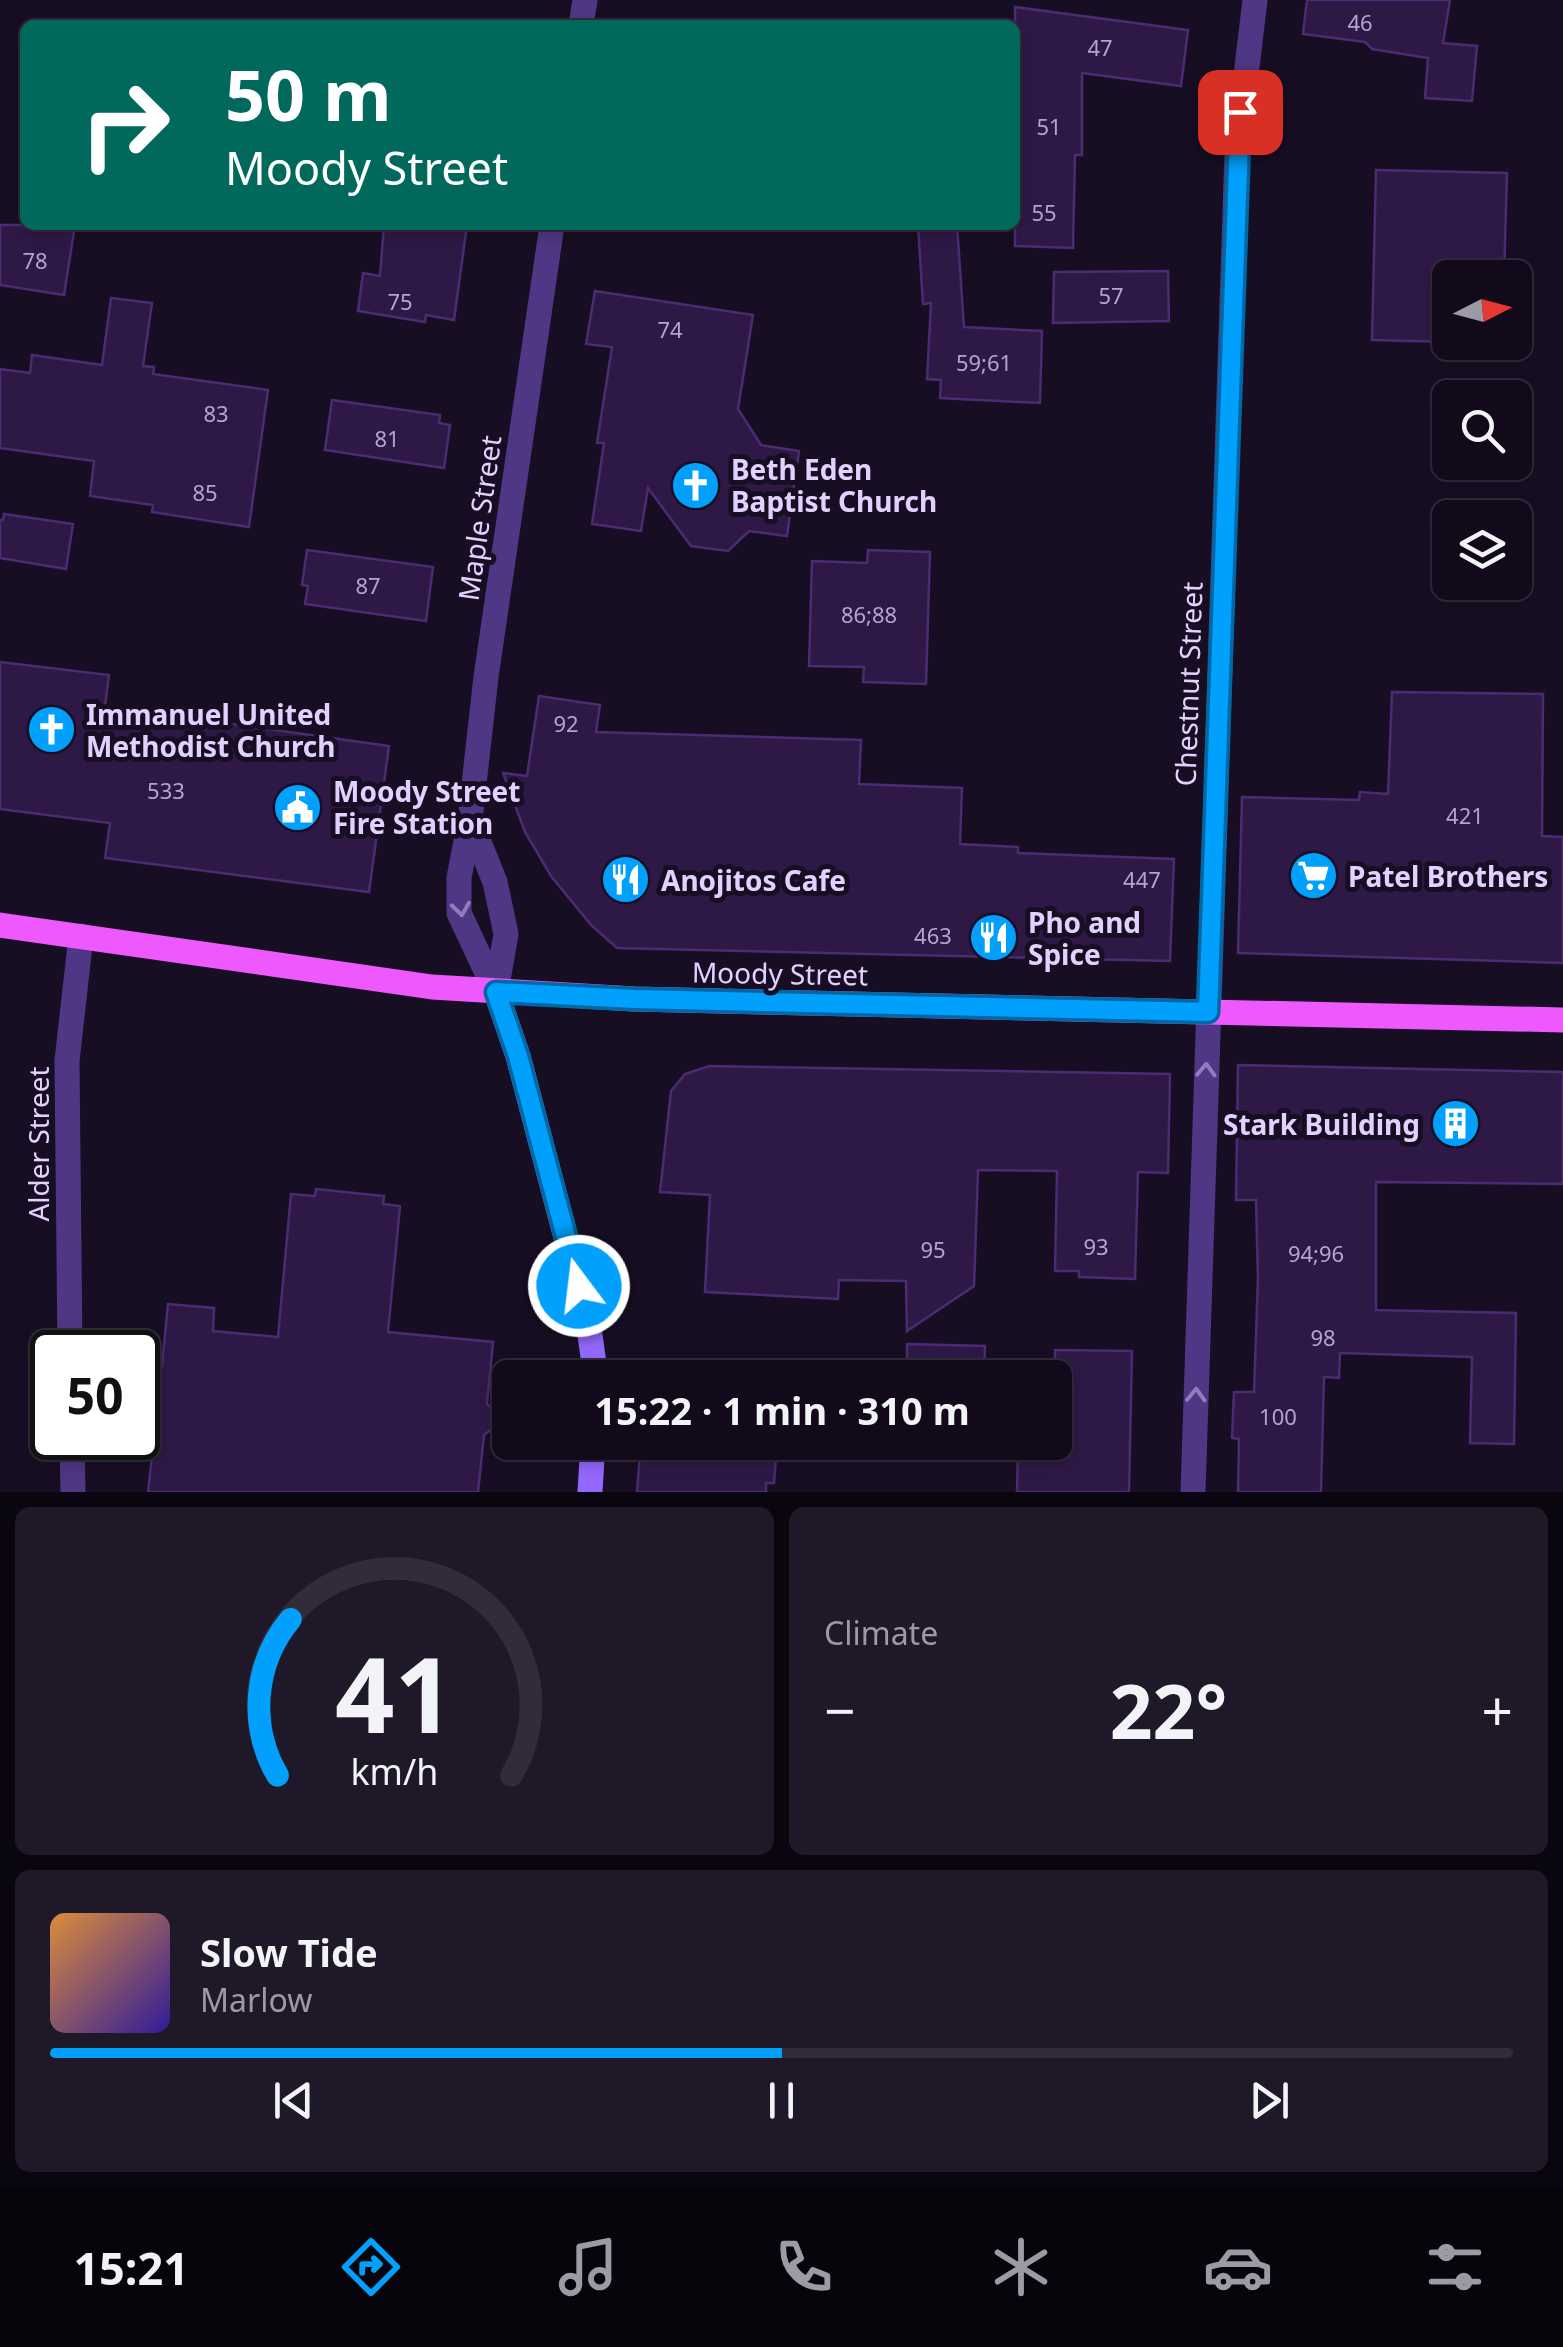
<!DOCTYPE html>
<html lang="en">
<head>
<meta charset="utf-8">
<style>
	body { margin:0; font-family:"Noto Sans",sans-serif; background:#1f1828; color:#f1f3f6; height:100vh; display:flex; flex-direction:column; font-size:38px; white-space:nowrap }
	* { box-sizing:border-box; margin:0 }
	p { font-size:32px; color:#9c9aa3 }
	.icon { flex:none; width:55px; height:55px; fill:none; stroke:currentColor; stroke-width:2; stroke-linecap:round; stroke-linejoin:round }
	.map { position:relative; height:1492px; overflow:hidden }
	.drawer { display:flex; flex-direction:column; gap:15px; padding:15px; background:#0a060f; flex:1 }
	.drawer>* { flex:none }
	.hud { position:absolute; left:20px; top:20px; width:1000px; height:210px; border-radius:15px; box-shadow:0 5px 15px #0003,0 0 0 2px #312b3a; background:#00695c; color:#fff; overflow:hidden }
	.needle { width:65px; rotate:84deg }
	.fabs { position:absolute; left:1432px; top:260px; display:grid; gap:20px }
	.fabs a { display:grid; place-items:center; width:100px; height:100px; border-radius:15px; background:#120a1b; box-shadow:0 5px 15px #0003,0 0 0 2px #312b3a; font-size:50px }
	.speed { position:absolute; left:30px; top:1330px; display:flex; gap:20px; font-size:50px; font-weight:700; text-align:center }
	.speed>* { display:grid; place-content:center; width:130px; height:130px; border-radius:50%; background:#120a1b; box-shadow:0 5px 15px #0003,0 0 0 2px #312b3a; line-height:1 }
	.speed .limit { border:5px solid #111; border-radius:15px; background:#fff; color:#111 }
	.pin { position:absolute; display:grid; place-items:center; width:85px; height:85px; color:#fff; margin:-42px; border-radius:20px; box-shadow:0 5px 15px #0006 }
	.me { position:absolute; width:110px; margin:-55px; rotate:345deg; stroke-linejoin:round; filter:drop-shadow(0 0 8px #0008) }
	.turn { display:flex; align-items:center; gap:35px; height:210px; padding:0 40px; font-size:45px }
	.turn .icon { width:130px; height:130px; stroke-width:2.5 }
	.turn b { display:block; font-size:70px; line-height:85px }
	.big { font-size:75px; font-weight:700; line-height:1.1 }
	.drawer .card { flex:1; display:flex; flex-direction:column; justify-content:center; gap:15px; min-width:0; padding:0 35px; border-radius:15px; background:#1f1828 }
	.drawer .dial { align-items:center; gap:0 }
	.dial svg { height:260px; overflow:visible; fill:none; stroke:#312b3a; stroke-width:7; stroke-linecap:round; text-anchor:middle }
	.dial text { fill:#f1f3f6; stroke:none }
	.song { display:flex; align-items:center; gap:30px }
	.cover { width:120px; height:120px; border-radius:15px; background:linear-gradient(135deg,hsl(30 70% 55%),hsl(250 70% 35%)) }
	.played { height:10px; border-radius:5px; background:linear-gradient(90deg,#00a0fc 50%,#312b3a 50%) }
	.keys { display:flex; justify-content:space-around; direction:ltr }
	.heat { display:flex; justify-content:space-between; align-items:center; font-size:55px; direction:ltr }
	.drawer .tiles { flex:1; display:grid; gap:15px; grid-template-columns:1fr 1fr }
	.card:last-child { grid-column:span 2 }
	.trip { position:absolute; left:492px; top:1360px; width:580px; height:100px; border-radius:15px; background:#120a1b; box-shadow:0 5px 15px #0003,0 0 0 2px #312b3a; font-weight:700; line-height:100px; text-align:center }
	.tab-bar { display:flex; height:160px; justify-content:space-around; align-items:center; background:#07040b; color:#9c9aa3 }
	.tab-bar .icon { width:70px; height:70px }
	.tab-bar .current { color:#00a0fc }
	.tab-bar b { font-size:45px; color:#f1f3f6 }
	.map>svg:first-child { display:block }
	.building { fill:#2e1946; stroke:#4c2b72; stroke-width:2.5 }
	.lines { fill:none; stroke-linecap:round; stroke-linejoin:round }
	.minor { stroke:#4f3785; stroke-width:25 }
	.tertiary { stroke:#4f3785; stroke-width:25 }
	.secondary { stroke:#9468ff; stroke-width:25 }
	.primary { stroke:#ed58ff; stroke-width:25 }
	.oneway { stroke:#917cbc }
	.route-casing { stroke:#0068a4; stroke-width:25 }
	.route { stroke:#00a0fc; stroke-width:18 }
	.labels { text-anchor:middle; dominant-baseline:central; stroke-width:10; stroke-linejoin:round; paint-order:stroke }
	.number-label { font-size:22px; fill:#b5a3d1 }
	.poi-label { font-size:28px; font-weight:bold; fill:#e2d1ff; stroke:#180e24; text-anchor:start }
	.street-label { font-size:28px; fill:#e2d1ff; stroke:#180e24 }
</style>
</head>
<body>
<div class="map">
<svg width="1563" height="1492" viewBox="0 0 1563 1492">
	<rect width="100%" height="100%" fill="#180e24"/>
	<g class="building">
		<polygon points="1307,0 1450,0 1443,43 1477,46 1472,101 1425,98 1428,58 1372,49 1365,42 1303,34"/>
		<polygon points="1015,7 1188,30 1181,86 1082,73 1082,155 1075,155 1073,248 1015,246"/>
		<polygon points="1376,170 1507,173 1504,278 1450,278 1450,342 1372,340"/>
		<polygon points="0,225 75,225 64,295 0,285"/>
		<polygon points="384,225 467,225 454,320 426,315 425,322 358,311 363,273 380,276"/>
		<polygon points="918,225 957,225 964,327 1042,331 1040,403 940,398 941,380 927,379 931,303 923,304"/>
		<polygon points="1168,271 1169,321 1053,323 1054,272"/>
		<polygon points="595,291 753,315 738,409 761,445 799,451 787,536 749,531 728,551 691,546 648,488 641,531 592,524 604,443 597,443 612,347 586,344"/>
		<polygon points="111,298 152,303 143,366 154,367 153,374 268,390 249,527 152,512 153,505 90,496 94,461 0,448 0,369 30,373 32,355 102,365"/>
		<polygon points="332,400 440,415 439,423 450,425 444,468 325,450"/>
		<polygon points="4,514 73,524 66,569 0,558 0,520 3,520"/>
		<polygon points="307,550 433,567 426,621 305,604 308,586 302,585"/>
		<polygon points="868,550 930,552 926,684 863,682 864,667 809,666 812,561 867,563"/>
		<polygon points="0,662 109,675 105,706 389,746 369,892 105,858 110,823 0,809"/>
		<polygon points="1392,692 1543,694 1542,836 1563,837 1563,963 1238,953 1242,797 1359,800 1360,792 1388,794"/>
		<polygon points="539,696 600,705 596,732 861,740 859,784 962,788 960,844 1018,847 1018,853 1174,859 1170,961 617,948 591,925 551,876 525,832 503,773 527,776"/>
		<polygon points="1238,1065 1563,1072 1563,1184 1376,1182 1376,1310 1516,1313 1514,1444 1470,1443 1472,1357 1340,1353 1339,1378 1324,1377 1321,1492 1238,1492 1239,1439 1232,1438 1234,1392 1254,1392 1258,1278 1256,1200 1236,1200"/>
		<polygon points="709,1066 1170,1074 1168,1173 1138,1172 1135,1279 1079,1277 1079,1271 1055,1271 1057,1171 978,1170 974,1286 907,1331 906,1281 839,1280 838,1299 705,1292 710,1195 660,1192 671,1091 685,1074"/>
		<polygon points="316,1189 384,1196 383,1204 400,1206 388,1332 493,1342 487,1404 506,1418 484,1435 478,1492 148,1492 158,1401 151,1393 149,1382 153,1372 162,1366 168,1304 214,1308 213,1331 278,1337 291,1194 315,1196"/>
		<polygon points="907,1344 985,1346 984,1378 907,1378"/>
		<polygon points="1055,1350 1132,1351 1129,1492 1017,1492 1018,1442 1055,1442"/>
		<polygon points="727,1442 777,1442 774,1483 766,1483 766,1492 637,1492 640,1453 726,1458"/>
	</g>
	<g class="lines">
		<g class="minor">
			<polyline points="70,1352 67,1061 81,936"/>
			<polyline points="72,1438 73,1492"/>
			<polyline points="1193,1492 1237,151 1255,0"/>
		</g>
		<g class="tertiary">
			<polyline points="581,25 585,0"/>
			<polyline points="470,820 495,882 506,934 496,992"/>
			<polyline points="496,992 459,913 459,878 470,820 486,677 552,225"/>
		</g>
		<g class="secondary">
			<polyline points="496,992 518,1056 588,1321 596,1378"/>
			<polyline points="590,1492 593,1442"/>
		</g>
		<polyline class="primary" points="0,925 432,987 634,999 1563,1020"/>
	</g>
	<defs><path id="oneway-chevron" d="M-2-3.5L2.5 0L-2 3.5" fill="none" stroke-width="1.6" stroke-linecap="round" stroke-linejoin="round" transform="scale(2.5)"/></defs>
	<g class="oneway">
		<use href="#oneway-chevron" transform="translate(461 909) rotate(82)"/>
		<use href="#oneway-chevron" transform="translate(1206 1070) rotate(-88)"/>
		<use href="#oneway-chevron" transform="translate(1196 1395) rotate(-88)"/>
	</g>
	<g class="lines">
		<defs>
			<polyline id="route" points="579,1286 518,1056 496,992 634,999 1208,1012 1240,112"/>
		</defs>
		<use href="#route" class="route-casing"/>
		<use href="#route" class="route"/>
	</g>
	<defs>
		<symbol id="church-disc" viewBox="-11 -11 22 22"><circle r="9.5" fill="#00a0fc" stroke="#180e24"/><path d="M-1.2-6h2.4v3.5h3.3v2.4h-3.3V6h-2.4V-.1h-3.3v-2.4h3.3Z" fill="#fff"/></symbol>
		<symbol id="civic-disc" viewBox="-11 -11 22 22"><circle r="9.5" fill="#00a0fc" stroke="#180e24"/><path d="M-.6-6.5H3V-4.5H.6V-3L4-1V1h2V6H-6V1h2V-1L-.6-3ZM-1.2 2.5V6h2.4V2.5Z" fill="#fff"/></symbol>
		<symbol id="supermarket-disc" viewBox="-11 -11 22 22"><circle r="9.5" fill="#00a0fc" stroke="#180e24"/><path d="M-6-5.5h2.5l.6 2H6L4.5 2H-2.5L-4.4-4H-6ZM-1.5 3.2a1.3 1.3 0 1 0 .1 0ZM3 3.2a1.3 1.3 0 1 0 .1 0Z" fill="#fff"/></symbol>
		<symbol id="restaurant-disc" viewBox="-11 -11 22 22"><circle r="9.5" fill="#00a0fc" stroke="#180e24"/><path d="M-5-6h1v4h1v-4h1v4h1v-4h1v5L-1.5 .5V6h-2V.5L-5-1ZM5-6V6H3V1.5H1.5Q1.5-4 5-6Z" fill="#fff"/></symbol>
		<symbol id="building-disc" viewBox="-11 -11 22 22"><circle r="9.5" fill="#00a0fc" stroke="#180e24"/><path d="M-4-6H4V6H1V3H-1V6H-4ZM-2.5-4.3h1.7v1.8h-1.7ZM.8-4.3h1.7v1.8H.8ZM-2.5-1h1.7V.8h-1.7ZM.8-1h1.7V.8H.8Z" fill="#fff"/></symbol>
	</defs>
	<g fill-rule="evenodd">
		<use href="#church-disc" x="668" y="458" width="55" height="55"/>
		<use href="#church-disc" x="24" y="702" width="55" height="55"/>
		<use href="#civic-disc" x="270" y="780" width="55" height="55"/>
		<use href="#supermarket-disc" x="1286" y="848" width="55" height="55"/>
		<use href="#restaurant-disc" x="598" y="852" width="55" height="55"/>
		<use href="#restaurant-disc" x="966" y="910" width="55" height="55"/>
		<use href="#building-disc" x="1428" y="1096" width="55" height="55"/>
	</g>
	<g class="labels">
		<g class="number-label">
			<text x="1360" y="22">46</text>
			<text x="1100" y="47">47</text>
			<text x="1049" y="126">51</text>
			<text x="1044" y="212">55</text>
			<text x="35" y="260">78</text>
			<text x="1111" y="295">57</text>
			<text x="400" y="301">75</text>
			<text x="670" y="329">74</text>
			<text x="984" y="362">59;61</text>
			<text x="216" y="413">83</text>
			<text x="387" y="438">81</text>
			<text x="205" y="492">85</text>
			<text x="368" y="585">87</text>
			<text x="869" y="614">86;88</text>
			<text x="566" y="723">92</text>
			<text x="166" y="790">533</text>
			<text x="1465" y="815">421</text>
			<text x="1142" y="879">447</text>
			<text x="933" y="935">463</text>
			<text x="1096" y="1246">93</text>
			<text x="933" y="1249">95</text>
			<text x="1316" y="1253">94;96</text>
			<text x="1323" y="1337">98</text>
			<text x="1278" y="1416">100</text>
		</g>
		<g class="poi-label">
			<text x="731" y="469">Beth Eden<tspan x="731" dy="32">Baptist Church</tspan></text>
			<text x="86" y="714">Immanuel United<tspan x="86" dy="32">Methodist Church</tspan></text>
			<text x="333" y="791">Moody Street<tspan x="333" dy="32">Fire Station</tspan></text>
			<text x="1348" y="876">Patel Brothers</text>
			<text x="661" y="880">Anojitos Cafe</text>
			<text x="1028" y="922">Pho and<tspan x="1028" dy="32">Spice</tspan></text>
			<text x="1420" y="1124" text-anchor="end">Stark Building</text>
		</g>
		<g class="street-label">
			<text transform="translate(479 518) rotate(-82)">Maple Street</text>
			<text transform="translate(1188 684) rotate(-88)">Chestnut Street</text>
			<text transform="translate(780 973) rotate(1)">Moody Street</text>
			<text transform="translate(38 1144) rotate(-90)">Alder Street</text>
		</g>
	</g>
</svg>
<div class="fabs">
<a><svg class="needle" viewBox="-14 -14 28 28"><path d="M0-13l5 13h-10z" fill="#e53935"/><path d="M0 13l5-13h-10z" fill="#9c9aa3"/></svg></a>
<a><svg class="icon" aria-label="search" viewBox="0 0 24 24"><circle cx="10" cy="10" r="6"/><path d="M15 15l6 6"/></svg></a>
<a><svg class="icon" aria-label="layers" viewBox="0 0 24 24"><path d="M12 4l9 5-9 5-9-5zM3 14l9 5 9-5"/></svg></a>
</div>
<div class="speed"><div class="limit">50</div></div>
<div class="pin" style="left:1240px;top:112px;background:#d93025"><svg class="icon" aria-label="arrive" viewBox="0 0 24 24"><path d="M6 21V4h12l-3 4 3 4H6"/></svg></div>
<svg class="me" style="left:579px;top:1286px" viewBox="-20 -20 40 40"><circle r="17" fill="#00a0fc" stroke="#fff" stroke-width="3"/><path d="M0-11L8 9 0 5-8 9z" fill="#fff"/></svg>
<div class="trip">15:22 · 1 min · 310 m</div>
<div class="hud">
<div class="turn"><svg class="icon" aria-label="right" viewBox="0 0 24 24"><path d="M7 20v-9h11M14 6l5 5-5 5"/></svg><div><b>50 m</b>Moody Street</div></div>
</div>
</div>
<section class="drawer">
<div class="tiles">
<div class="card dial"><svg viewBox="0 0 100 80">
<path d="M14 69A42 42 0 1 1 86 69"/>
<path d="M14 69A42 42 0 0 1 18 21" stroke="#00a0fc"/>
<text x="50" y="56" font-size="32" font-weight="700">41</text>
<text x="50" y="72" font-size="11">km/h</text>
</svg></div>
<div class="card"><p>Climate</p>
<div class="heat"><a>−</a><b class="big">22°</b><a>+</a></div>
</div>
<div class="card">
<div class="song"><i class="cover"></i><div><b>Slow Tide</b><p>Marlow</p></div></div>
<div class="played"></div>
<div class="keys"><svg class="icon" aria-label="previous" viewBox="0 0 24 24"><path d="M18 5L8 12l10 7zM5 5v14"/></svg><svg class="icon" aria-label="pause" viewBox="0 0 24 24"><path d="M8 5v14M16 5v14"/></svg><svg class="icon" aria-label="next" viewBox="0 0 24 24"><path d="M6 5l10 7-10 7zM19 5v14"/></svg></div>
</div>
</div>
</section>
<nav class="tab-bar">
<b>15:21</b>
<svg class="icon current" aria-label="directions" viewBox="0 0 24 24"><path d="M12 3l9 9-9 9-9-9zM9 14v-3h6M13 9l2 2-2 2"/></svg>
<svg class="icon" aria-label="music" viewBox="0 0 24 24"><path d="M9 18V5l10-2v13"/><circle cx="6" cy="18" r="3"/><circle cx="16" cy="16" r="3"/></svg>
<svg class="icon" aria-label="phone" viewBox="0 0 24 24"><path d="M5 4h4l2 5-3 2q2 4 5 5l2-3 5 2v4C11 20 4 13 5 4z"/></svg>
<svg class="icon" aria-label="climate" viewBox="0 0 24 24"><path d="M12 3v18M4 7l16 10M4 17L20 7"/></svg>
<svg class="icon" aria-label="car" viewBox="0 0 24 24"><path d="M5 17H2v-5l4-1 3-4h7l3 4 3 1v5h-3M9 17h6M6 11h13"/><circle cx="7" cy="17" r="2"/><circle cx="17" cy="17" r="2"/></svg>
<svg class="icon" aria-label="filters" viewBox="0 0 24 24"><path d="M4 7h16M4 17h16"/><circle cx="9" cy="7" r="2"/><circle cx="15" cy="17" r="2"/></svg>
</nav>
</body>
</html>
